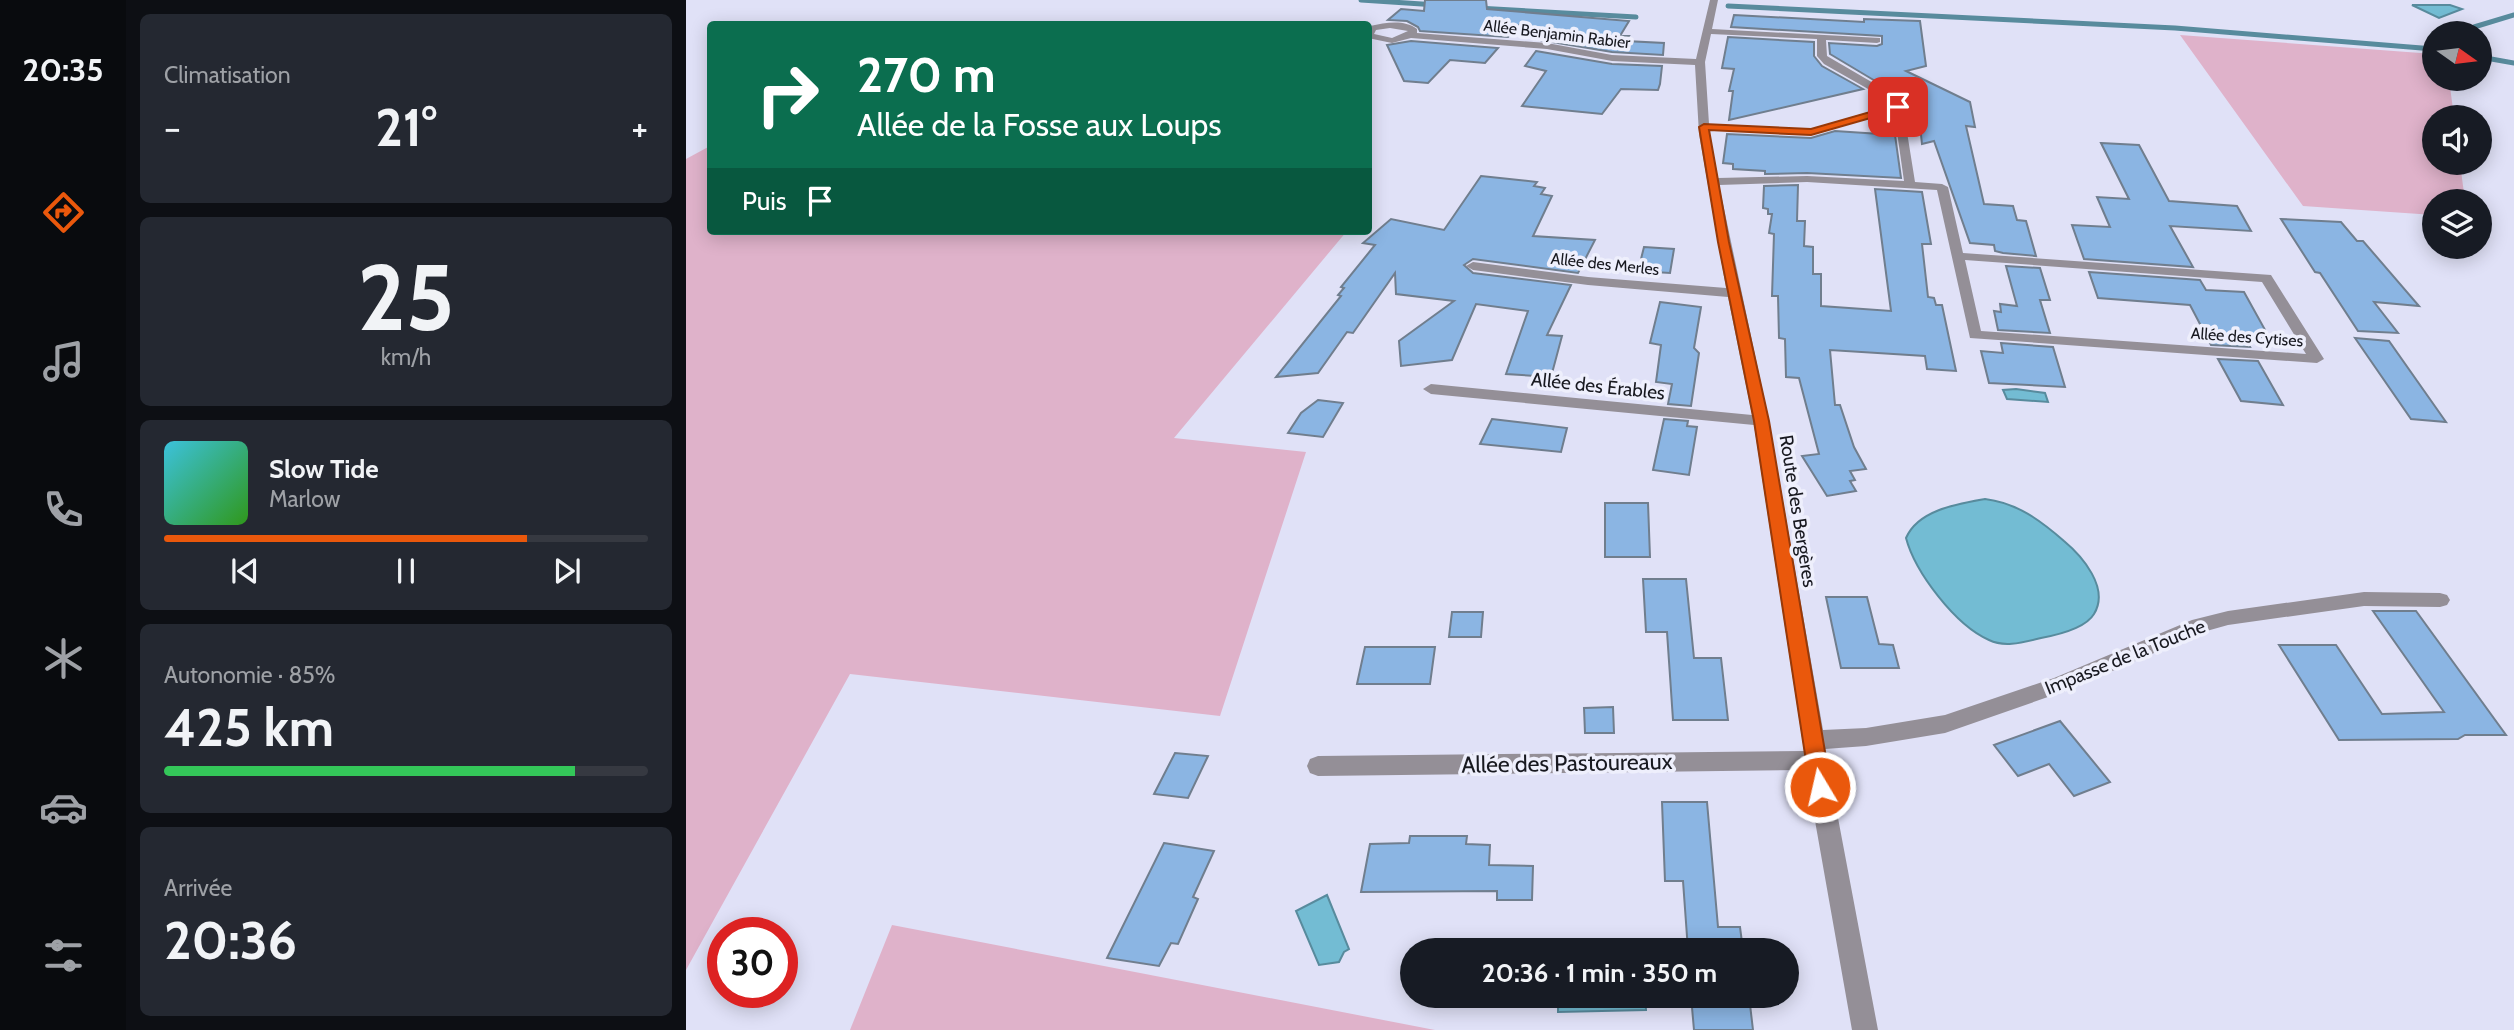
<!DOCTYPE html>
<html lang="fr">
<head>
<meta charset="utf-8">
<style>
	body { margin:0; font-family:Cabin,sans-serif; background:#242831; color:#f1f3f6; height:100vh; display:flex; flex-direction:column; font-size:26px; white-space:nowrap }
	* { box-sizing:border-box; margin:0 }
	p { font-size:23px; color:#9ea1a6 }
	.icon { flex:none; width:38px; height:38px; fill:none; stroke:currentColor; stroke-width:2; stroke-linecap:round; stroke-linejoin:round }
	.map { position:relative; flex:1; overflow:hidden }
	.details { display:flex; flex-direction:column; gap:14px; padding:14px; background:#0d0f14; width:560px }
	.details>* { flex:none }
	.guide { position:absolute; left:21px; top:21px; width:665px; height:214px; border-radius:7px; box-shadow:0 4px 18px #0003; background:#0b6e4f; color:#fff; overflow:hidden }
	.needle { width:46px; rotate:104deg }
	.fabs { position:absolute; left:1736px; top:21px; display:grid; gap:14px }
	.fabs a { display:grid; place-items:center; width:70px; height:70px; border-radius:50%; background:#171b24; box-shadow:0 4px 18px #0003; font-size:35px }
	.speed { position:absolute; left:21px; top:917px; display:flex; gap:14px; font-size:35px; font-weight:700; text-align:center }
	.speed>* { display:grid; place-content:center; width:91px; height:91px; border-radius:50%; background:#171b24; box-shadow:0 4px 18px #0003; line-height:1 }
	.speed .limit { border:10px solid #d22; background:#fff; color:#111 }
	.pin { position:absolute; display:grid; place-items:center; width:60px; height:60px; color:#fff; margin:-30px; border-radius:14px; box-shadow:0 4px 10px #0006 }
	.me { position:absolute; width:77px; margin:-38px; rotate:351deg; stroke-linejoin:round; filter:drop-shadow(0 0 5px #0008) }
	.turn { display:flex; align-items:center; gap:24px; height:147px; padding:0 35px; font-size:32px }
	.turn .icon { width:91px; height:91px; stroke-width:2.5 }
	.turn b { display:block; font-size:49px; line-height:60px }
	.then { display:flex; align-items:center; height:66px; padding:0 35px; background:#0003; gap:14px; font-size:26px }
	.big { font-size:52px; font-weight:700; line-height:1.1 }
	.details .widget { flex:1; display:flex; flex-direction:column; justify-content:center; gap:10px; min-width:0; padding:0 24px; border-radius:10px; background:#242831 }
	.details .dial { align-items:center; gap:0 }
	.dial b { font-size:91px; line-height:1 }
	.song { display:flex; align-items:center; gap:21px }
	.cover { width:84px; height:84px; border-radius:10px; background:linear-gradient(135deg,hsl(190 70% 55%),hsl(110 70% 35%)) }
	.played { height:7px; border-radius:4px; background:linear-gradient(90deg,#ea580c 75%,#363941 75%) }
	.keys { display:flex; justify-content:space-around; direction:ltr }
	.heat { display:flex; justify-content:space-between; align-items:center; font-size:38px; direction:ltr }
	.charge { height:10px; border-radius:5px; background:linear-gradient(90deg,#34c759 85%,#363941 0) }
	.trip { position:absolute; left:714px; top:938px; width:399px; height:70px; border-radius:35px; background:#171b24; box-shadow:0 4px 18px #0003; font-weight:700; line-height:70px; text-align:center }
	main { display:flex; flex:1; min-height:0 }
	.dock { display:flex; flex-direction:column; width:126px; justify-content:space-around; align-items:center; background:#090b0e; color:#9ea1a6 }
	.dock .icon { width:49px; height:49px }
	.dock .active { color:#ea580c }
	.dock b { font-size:32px; color:#f1f3f6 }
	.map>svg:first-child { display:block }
	.green { fill:#dfb2ca }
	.water { fill:#73bcd3; stroke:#588b9d; stroke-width:2 }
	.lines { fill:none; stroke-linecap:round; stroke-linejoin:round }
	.stream { stroke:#588b9d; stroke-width:5 }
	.building { fill:#8bb5e3; stroke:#707e8e; stroke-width:2 }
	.street { fill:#948f97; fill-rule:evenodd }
	.route { fill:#ea580c; stroke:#983908; stroke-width:2 }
	.labels { text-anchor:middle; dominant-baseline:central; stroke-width:7; stroke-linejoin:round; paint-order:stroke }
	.far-street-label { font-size:16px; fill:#181920; stroke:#eeeffc }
	.street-label { font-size:19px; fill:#181920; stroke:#eeeffc }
	.near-street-label { font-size:23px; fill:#181920; stroke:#eeeffc }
</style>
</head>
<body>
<main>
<nav class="dock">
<b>20:35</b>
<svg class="icon active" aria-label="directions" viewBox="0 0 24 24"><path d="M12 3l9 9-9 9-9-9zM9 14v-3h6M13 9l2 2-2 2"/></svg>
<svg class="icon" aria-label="music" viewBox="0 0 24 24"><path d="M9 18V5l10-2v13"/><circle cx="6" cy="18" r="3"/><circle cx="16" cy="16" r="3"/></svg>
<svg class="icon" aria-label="phone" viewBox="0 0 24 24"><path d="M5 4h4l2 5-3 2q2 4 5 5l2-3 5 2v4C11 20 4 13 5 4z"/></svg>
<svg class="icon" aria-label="climate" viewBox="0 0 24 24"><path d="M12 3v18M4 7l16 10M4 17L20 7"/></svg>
<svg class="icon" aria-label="car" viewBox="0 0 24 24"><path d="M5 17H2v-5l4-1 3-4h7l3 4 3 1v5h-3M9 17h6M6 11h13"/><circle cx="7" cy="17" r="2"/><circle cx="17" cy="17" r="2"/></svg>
<svg class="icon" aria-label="filters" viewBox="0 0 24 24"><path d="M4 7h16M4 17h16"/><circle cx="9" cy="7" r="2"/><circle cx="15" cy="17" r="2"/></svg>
</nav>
<section class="details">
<div class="widget"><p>Climatisation</p>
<div class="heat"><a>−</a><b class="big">21°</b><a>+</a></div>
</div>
<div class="widget dial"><b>25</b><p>km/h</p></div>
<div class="widget">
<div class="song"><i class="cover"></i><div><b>Slow Tide</b><p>Marlow</p></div></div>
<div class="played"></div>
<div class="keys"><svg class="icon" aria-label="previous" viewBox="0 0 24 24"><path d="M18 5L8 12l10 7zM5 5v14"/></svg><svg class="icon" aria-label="pause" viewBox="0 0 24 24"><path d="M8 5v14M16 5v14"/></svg><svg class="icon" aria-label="next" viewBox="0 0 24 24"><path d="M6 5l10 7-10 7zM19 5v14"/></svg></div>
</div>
<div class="widget"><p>Autonomie · 85%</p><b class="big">425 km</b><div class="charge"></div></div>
<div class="widget"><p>Arrivée</p><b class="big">20:36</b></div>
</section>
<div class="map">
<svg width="1828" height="1030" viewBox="0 0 1828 1030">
	<rect width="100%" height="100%" fill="#e0e1f7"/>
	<g class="green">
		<polygon points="1494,35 1748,54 1748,79 1763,79 1768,117 1748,117 1748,163 1774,163 1779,201 1748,201 1748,215 1617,206"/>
		<polygon points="24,146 24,231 661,231 488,438 620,452 534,716 164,674 0,970 0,159"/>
		<polygon points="206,925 749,1030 164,1030"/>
	</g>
	<g class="water">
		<polygon points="1726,5 1764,5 1776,9 1753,18"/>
		<polygon points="1330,389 1359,393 1362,402 1321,399 1317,390"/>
		<path d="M1299 499C1331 503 1354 520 1378 541 1396 556 1424 588 1408 614 1399 629 1371 635 1355 638 1338 642 1319 648 1303 640 1269 625 1229 572 1220 538 1232 510 1271 504 1299 499Z"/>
		<polygon points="641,895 663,949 658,952 653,962 633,965 610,911"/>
		<polygon points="872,996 959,996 960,1010 872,1012"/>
	</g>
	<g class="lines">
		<g class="stream">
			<polyline points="675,0 751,5"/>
			<polyline points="1042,6 1489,28 1748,49"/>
			<polyline points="791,8 950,17"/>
			<polyline points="1779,33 1788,27 1828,15"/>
			<polyline points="1794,57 1828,63"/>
		</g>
	</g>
	<g class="building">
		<polygon points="739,0 800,0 801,9 943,21 934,36 943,36 940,41 978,43 977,55 926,52 854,40 834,24 822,37 734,31 732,27 721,21 702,20 715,9 738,11"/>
		<polygon points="1048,15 1178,22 1178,19 1234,21 1240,66 1220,71 1284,102 1289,127 1280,126 1298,204 1327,206 1331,220 1340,221 1350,256 1317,253 1309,251 1308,245 1284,243 1248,141 1236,144 1229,78 1196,85 1144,54 1143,43 1191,46 1196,44 1196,36 1045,27"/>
		<polygon points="1042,37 1128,42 1128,56 1136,66 1177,89 1043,120 1047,91 1043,91 1048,69 1036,68"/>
		<polygon points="725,41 812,48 799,63 764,60 742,83 718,81 701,45"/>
		<polygon points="850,51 926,64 976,66 974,84 972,90 935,89 916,114 836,106 860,71 839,66"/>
		<polygon points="1149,131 1209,135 1215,178 1121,173 1079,174 1079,171 1047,169 1047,164 1037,163 1041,134 1125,138"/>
		<polygon points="1415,143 1453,145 1483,201 1551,206 1565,231 1484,226 1507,267 1398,259 1386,225 1424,227 1411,197 1443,199"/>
		<polygon points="795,176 851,182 848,186 859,188 855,194 866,196 847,236 909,240 892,273 787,259 778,265 787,273 885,285 861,335 876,336 865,377 820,374 842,311 790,304 766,360 715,366 713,341 768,301 710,294 709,273 667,333 661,332 632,373 590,377 655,296 652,295 658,288 655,287 689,245 677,243 705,219 758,230"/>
		<polygon points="1112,185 1111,221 1119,221 1118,246 1127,247 1127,274 1135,274 1135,306 1205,311 1189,189 1236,192 1245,244 1236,244 1242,297 1248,298 1250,305 1256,305 1270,371 1241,369 1239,356 1144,350 1149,405 1154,405 1168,447 1180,469 1164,471 1169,480 1164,481 1170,491 1141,496 1116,456 1133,454 1113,378 1100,377 1099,339 1093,338 1092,296 1086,296 1088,234 1083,233 1086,214 1082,214 1082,209 1077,208 1078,186"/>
		<polygon points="1595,219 1655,222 1671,241 1677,241 1733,306 1688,302 1712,333 1672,331 1634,273 1629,272"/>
		<polygon points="958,247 988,249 984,273 952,271"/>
		<polygon points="1320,266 1354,268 1364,300 1354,300 1364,333 1312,330 1308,311 1315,312 1314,304 1331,306"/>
		<polygon points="1403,272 1514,280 1520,290 1558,292 1583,337 1557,335 1564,347 1525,345 1504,305 1412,298"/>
		<polygon points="974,302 1015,307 1008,348 1013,353 1005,406 982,404 986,384 970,382 975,345 964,343"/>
		<polygon points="1669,338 1703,341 1760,422 1725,419"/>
		<polygon points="1315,343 1367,347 1379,387 1303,383 1295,351 1317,353"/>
		<polygon points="1532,359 1572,361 1597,405 1555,401"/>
		<polygon points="632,400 657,403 637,437 602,433 615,413"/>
		<polygon points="806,419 881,428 875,452 794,444"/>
		<polygon points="978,419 1002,421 1001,426 1011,427 1003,475 967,470"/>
		<polygon points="919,503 962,503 964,557 919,557"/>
		<polygon points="957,579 1000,579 1008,658 1035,658 1042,720 987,720 981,632 960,632"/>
		<polygon points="1140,597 1181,597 1193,644 1207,645 1213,668 1155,668"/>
		<polygon points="1687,611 1730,611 1820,735 1779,735 1772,739 1653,740 1593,645 1650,645 1696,714 1758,712"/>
		<polygon points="766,612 797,612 795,637 763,637"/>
		<polygon points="679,647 749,647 744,684 671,684"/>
		<polygon points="927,707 928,733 899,733 898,708"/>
		<polygon points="1374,721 1424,782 1388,796 1363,764 1332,776 1308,745"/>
		<polygon points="489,753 522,756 502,798 468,794"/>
		<polygon points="976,802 1021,802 1032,927 1054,927 1057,950 1002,950 997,881 979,881"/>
		<polygon points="724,836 781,836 780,844 804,845 803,865 847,866 846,900 811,900 811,891 675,892 684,844 723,843"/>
		<polygon points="478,843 528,851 507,897 512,899 492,944 485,943 473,966 421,958"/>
		<polygon points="1005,996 1063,996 1067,1030 1008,1030"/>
	</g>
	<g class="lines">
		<path class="street" d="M1024 0H1032L1026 29 1194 38V42L1191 43 1140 40 1141 56 1213 98 1217 107 1229 182 1256 184 1262 187 1277 253 1585 275 1638 359 1631 363 1284 338 1251 190 1121 182 1033 185 1083 421 1137 730 1180 728 1259 715 1368 678 1506 620 1542 611 1678 592 1754 593 1761 595 1764 600 1761 605 1754 607 1678 606 1542 625 1517 632 1382 690 1259 733 1180 746 1139 749 1192 1030H1166L1120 770 632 776 624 773 621 766 624 759 632 756 1118 751 1068 425 745 394 737 389 745 384 1066 415 1042 297 902 285 787 270 780 266 787 262 902 277 1040 288 1013 134 1009 65 926 61 861 49 725 38 706 43 682 38 684 26C700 23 717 19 731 29V33L861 43 926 55 1010 59ZM704 28 722 31 706 38 688 34 690 30ZM1025 34 1131 39V56L1138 64 1205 102 1206 105 1125 129 1023 124 1019 62ZM1208 111 1218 181 1121 176 1032 178 1023 130 1125 135ZM1279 260 1576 282 1620 354 1295 331Z"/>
	</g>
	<polygon class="route" points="1212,104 1216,105 1216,109 1125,135 1023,130 1043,242 1083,421 1145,787 1142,793 1134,796 1127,793 1124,787 1068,421 1032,242 1013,127 1018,124 1125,129"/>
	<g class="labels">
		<g class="far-street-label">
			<text transform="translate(871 34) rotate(7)">Allée Benjamin Rabier</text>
			<text transform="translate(919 264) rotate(6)">Allée des Merles</text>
			<text transform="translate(1561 337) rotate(4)">Allée des Cytises</text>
		</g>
		<g class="street-label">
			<text transform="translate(912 386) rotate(6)">Allée des Érables</text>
			<text transform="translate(1112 511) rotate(81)">Route des Bergères</text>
			<text transform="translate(1439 657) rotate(-22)">Impasse de la Touche</text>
		</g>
		<g class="near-street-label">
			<text transform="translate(881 763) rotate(-1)">Allée des Pastoureaux</text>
		</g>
	</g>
</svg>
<div class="fabs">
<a><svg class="needle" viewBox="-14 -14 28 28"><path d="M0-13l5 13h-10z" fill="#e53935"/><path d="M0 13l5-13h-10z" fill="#9ea1a6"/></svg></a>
<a><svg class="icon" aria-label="sound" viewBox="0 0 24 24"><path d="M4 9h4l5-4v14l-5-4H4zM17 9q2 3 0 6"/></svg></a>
<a><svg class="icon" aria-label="layers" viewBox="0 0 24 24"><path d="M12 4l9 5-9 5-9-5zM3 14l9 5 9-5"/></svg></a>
</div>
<div class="speed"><div class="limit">30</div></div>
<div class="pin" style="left:1212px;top:107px;background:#d93025"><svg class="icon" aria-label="arrive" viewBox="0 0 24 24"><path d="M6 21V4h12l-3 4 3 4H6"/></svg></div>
<svg class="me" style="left:1134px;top:787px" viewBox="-20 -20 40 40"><circle r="17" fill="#ea580c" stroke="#fff" stroke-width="3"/><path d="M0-11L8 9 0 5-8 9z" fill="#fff"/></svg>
<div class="trip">20:36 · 1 min · 350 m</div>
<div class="guide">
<div class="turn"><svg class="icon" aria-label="right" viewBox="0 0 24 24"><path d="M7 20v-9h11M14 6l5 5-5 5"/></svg><div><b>270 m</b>Allée de la Fosse aux Loups</div></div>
<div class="then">Puis<svg class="icon" aria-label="arrive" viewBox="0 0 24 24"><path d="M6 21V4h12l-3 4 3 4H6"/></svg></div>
</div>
</div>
</main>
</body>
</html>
